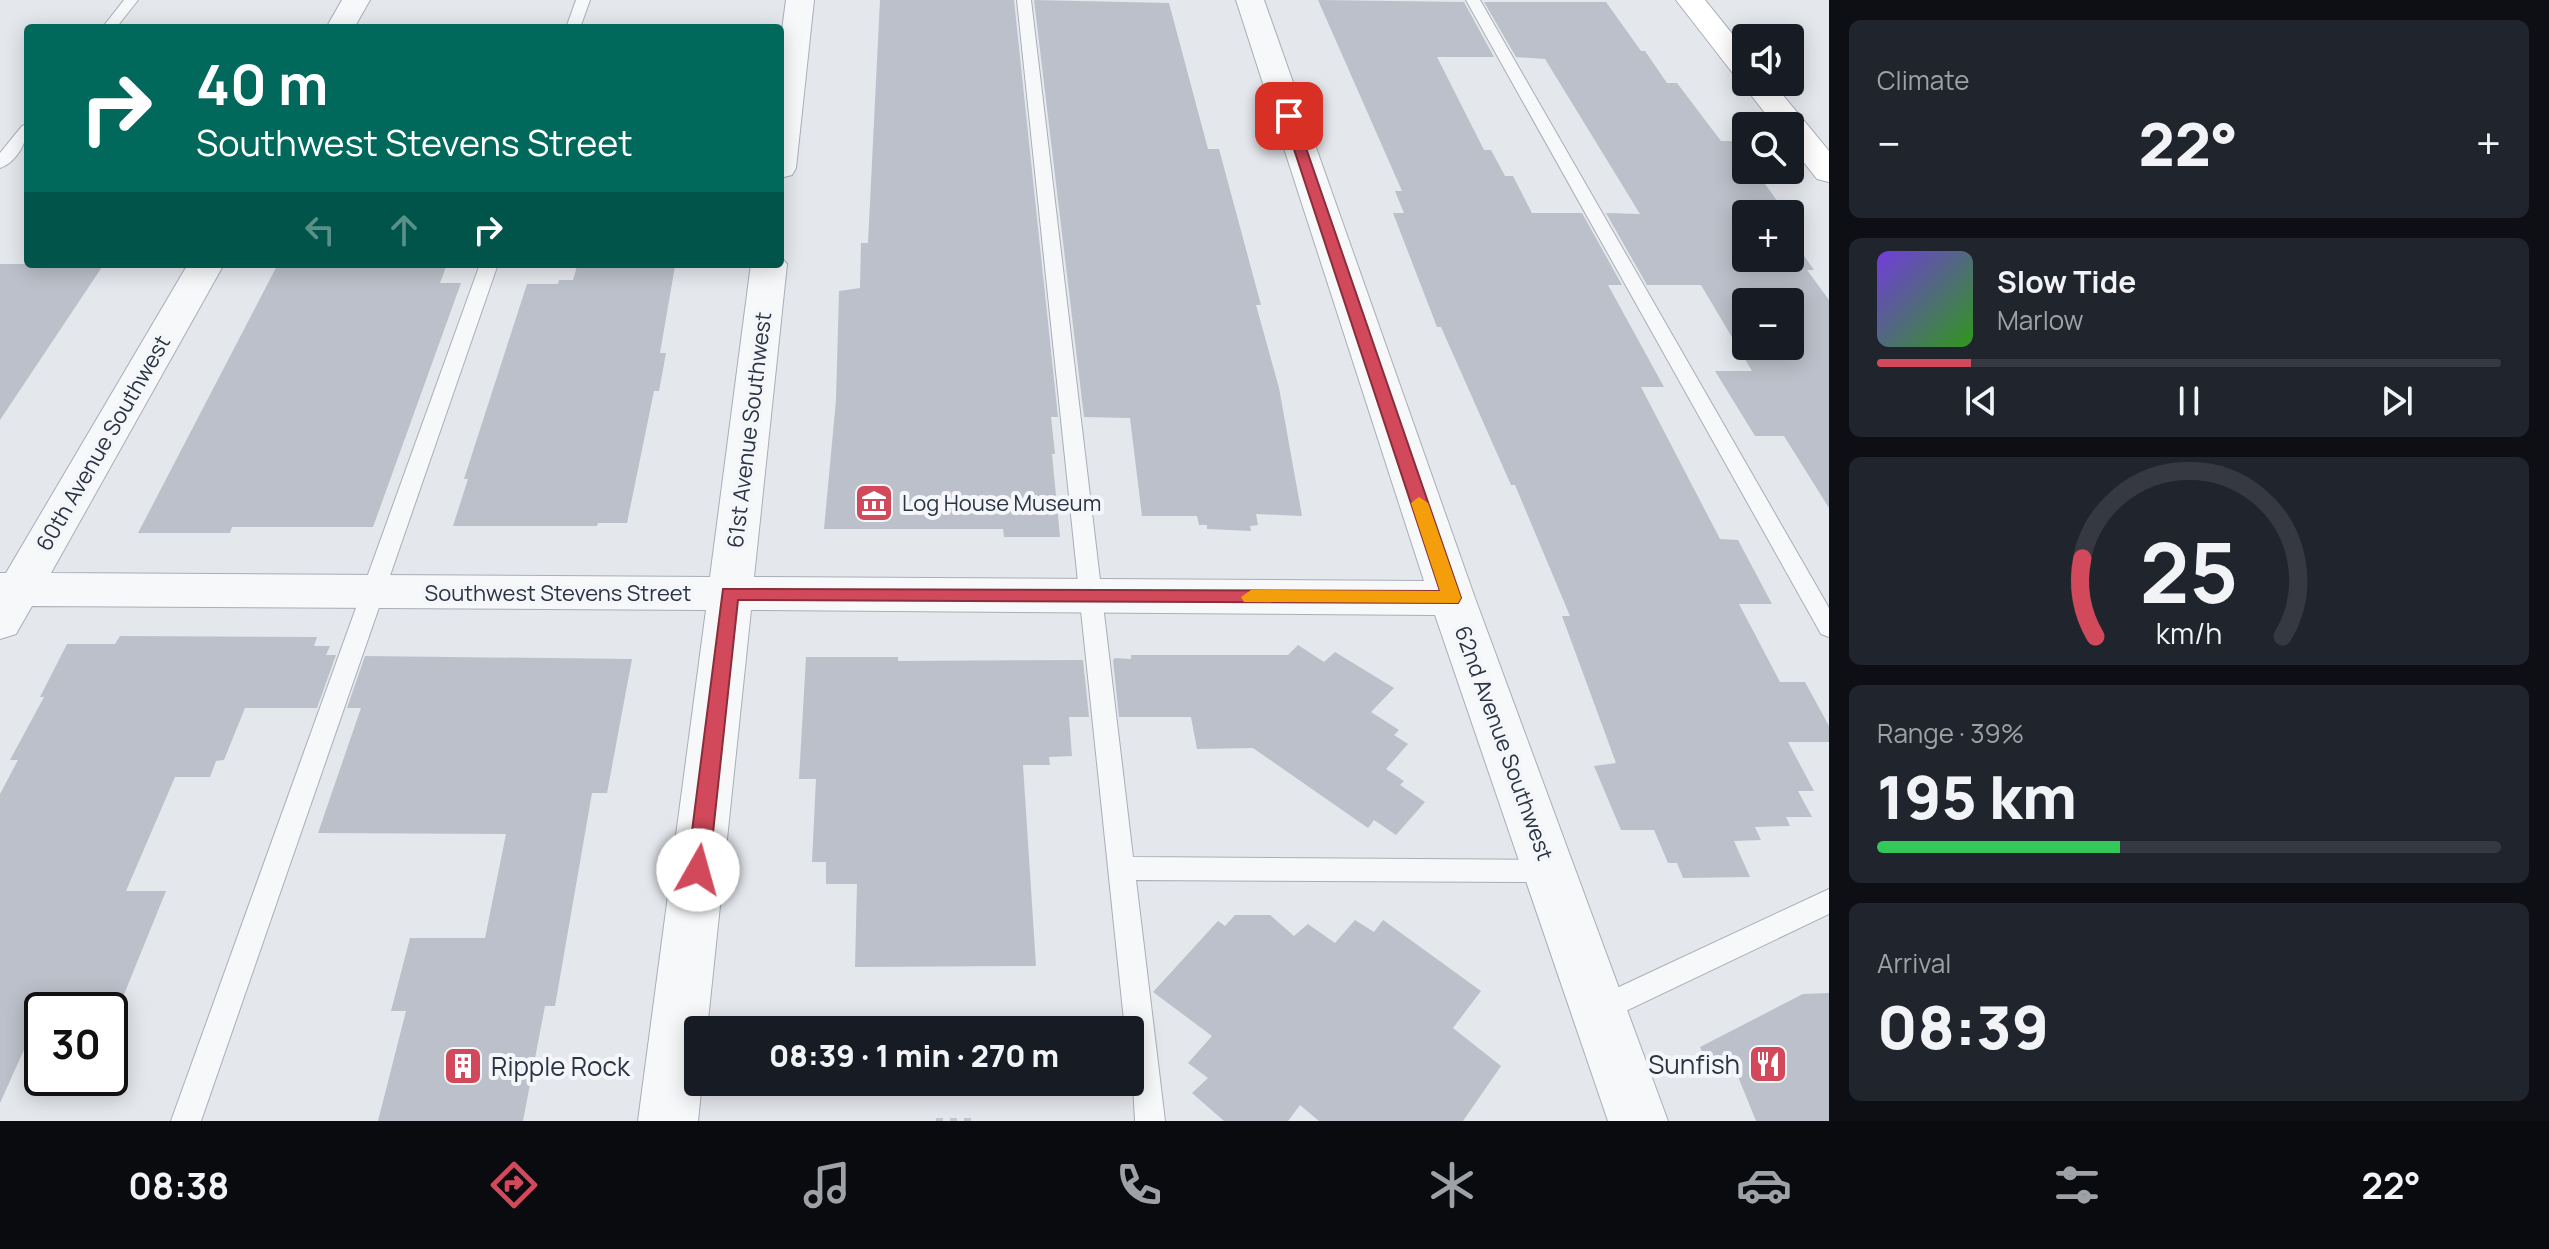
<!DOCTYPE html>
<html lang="en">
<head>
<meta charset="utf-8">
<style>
	body { margin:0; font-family:Manrope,sans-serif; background:#20242c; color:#f1f3f6; height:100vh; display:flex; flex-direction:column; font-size:30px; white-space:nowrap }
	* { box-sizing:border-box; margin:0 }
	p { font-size:26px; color:#9ea1a6 }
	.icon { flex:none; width:44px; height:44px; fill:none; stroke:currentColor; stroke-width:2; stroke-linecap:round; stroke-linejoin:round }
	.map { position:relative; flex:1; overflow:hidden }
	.sheet { display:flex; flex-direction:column; gap:20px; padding:20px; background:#0d0f14; width:720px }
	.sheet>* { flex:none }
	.top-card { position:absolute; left:24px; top:24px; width:760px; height:244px; border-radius:8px; box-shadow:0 4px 20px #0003; background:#00695c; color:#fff; overflow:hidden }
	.tools { position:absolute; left:1732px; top:24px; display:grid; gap:16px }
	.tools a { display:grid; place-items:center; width:72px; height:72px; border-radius:8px; background:#171b24; box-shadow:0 4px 20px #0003; font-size:40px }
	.speed { position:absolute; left:24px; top:992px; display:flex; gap:16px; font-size:40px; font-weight:700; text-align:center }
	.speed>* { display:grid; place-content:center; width:104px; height:104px; border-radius:50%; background:#171b24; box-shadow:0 4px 20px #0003; line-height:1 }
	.speed .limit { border:4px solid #111; border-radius:12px; background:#fff; color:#111 }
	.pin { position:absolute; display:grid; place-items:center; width:68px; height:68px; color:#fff; margin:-34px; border-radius:16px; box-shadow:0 4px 12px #0006 }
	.me { position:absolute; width:88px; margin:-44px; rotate:7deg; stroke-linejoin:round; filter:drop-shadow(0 0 6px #0008) }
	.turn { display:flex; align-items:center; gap:28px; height:168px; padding:0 40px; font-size:36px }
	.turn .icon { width:104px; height:104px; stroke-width:2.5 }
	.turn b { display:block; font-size:56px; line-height:68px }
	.lanes { display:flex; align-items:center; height:76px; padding:0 40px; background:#0003; justify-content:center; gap:40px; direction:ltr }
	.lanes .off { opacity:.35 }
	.big { font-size:60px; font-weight:800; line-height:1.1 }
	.sheet .widget { flex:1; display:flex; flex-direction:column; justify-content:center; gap:12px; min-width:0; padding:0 28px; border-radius:12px; background:#20242c }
	.sheet .dial { align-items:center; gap:0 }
	.dial svg { height:208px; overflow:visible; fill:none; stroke:#363941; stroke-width:7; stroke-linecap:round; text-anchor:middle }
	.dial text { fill:#f1f3f6; stroke:none }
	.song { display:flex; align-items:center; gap:24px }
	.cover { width:96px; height:96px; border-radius:12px; background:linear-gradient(135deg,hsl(260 70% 55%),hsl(110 70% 35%)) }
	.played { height:8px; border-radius:4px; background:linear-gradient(90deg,#d1495b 15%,#363941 15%) }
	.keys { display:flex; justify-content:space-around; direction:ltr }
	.heat { display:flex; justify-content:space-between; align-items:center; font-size:44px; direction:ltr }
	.charge { height:12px; border-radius:6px; background:linear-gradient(90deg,#34c759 39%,#363941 0) }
	.trip { position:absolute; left:684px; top:1016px; width:460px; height:80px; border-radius:8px; background:#171b24; box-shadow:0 4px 20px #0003; font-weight:800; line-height:80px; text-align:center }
	.tabs { display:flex; height:128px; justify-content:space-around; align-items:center; background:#090b0e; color:#9ea1a6 }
	.tabs .icon { width:56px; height:56px }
	.tabs .active { color:#d1495b }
	.tabs b { font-size:36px; color:#f1f3f6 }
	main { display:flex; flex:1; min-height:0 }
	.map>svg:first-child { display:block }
	.building { fill:#bbc0ca; fill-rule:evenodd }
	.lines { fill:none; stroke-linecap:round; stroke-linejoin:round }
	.service-casing { stroke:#a9aeb7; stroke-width:2 }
	.minor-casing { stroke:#a9aeb7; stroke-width:2 }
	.secondary-casing { stroke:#a9aeb7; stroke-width:2 }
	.path { stroke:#c2c5cb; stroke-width:6; stroke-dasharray:7 7; stroke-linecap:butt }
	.service { fill:#f7f8fa; fill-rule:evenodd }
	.minor { fill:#f7f8fa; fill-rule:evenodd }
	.secondary { fill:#fff; fill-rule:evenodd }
	.route { fill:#d1495b; stroke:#882f3b; stroke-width:2 }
	.slow { fill:#f59e0b }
	.labels { text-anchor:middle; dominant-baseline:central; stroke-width:8; stroke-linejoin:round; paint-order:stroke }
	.street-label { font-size:22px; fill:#2b3445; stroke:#f4f6f9 }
	.poi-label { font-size:22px; fill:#2b3445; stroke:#f4f6f9; text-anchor:start }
	.near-poi-label { font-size:26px; fill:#2b3445; stroke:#f4f6f9; text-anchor:end }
</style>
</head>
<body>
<main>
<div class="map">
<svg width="1829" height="1121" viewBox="0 0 1829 1121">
	<rect width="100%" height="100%" fill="#e4e7ec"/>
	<g class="building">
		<polygon points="880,0 1014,0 1058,417 1051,417 1055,454 1052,454 1060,537 1004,537 1003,529 824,529 836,400 839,291 860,288 861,243 868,243"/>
		<polygon points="1034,0 1169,3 1208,149 1219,149 1261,305 1256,305 1279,388 1302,516 1256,514 1258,525 1250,526 1251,531 1207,529 1207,525 1199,525 1197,516 1142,516 1130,418 1084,417"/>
		<polygon points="1318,0 1464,2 1494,57 1437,57 1484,150 1491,150 1505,176 1513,176 1532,213 1582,213 1622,285 1608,285 1664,387 1641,387 1720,539 1738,540 1772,604 1739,604 1780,682 1805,682 1829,726 1829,742 1788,742 1814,791 1798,791 1812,817 1786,817 1790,826 1755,827 1761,840 1734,841 1750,877 1683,878 1677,863 1668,863 1654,830 1621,830 1594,766 1616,763 1562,616 1570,616 1515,485 1511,485 1441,327 1437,327 1393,213 1404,213 1395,191 1402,191"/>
		<path d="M1484 2H1606L1641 51H1645L1667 83H1677L1721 141H1737L1746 153V170H1755L1780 205H1769L1775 214H1746V258H1790V236L1814 270H1807L1829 300V508L1784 436H1755L1715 371H1752L1701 285H1647L1606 213 1640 214 1545 59 1516 57ZM1746 302H1790V346H1746Z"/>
		<polygon points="0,264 104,264 0,420"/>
		<polygon points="278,264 447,264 440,283 461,283 373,527 232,527 230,533 138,533"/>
		<polygon points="577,266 675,266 660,353 666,353 659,391 654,391 627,523 598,523 597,526 453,526 468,479 464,479 527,284 558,284 559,280 573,280"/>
		<polygon points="120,636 317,637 314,646 330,646 326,655 336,655 317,708 245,708 224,760 216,761 210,777 175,777 126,891 166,891 110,1029 110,1010 42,1010 42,1030 33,1030 0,1103 0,794 18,760 10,760 44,697 40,697 67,644 115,644"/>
		<polygon points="1298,645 1324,662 1335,652 1394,688 1371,712 1399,730 1394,735 1408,744 1386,769 1404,781 1400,785 1425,802 1396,835 1374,820 1368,828 1253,748 1197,749 1191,717 1119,717 1113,660 1115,658 1131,659 1131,655 1288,655"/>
		<polygon points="365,656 632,659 607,793 592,793 555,1006 545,1006 523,1121 378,1121 406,1011 391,1011 410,938 485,938 506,834 318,833 361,708 347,708"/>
		<polygon points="806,657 898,657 898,661 1083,660 1089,717 1069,717 1072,756 1049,757 1050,765 1023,765 1036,966 855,967 857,884 826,884 826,862 812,862 816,779 799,779"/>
		<polygon points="1235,915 1270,915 1294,936 1308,924 1335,943 1355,920 1374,932 1383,920 1481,991 1453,1028 1501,1066 1463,1121 1319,1121 1300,1105 1288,1121 1224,1121 1192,1093 1208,1078 1188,1063 1212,1036 1153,992 1218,921 1225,926"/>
		<polygon points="1829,993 1829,1121 1756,1121 1737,1074 1711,1074 1700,1047 1803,994"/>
	</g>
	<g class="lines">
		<defs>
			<g id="service">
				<polygon points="124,0 138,0 116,28 102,28"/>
				<polygon points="576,0 590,0 580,28 566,28"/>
				<polygon points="1017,0 1031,0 1133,857 1549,860 1558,863 1562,871 1558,879 1549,882 1136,880 1165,1121 1135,1121 1130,1030 1125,1030"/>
				<polygon points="1466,0 1480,0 1829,608 1829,637 1821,634"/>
				<path d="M28 124C28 141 17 162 0 168V153L22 126Z"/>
				<polygon points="480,264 498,264 201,1121 171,1121"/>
				<polygon points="1829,889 1829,914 1609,1019 1599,1023 1589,1019 1585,1010 1589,1001"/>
			</g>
			<g id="minor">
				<polygon points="342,0 370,0 354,28 326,28"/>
				<polygon points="786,0 814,0 796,168 792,175 780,178 780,45"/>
				<polygon points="1236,0 1264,0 1475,598 1668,1121 1608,1121 1435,615 751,610 707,1030 698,1030 698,1082 702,1082 698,1121 638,1121 706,610 32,606 16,634 0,639 0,573 6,573 188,264 224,264 51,573 710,577 751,264 780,264 780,256 787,264 754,577 1424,581"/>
			</g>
			<polygon id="secondary" points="1676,0 1705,0 1746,51 1746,82 1772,82 1829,151 1829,182 1817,179 1790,145 1790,126 1775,126 1741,82 1743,78 1735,76"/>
		</defs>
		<use href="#service" class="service-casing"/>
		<use href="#minor" class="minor-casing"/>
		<use href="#secondary" class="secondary-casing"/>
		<polyline class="path" points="936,1121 978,1121"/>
		<use href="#service" class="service"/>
		<use href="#minor" class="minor"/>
		<use href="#secondary" class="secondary"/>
	</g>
	<polygon class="route" points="1284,113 1295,116 1461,598 1458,603 738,600 709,870 705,876 698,879 690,876 687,870 723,589 1440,591 1283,116"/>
	<polygon class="slow" points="1419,497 1428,503 1461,598 1458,603 1244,602 1241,597 1251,590 1440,591 1411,503"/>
	<defs>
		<symbol id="museum-square" viewBox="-11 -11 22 22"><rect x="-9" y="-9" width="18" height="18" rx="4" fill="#d1495b" stroke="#f4f6f9"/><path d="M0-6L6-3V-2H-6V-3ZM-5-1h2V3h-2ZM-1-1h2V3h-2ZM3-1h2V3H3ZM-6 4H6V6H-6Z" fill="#fff"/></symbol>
		<symbol id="restaurant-square" viewBox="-11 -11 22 22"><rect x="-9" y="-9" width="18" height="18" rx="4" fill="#d1495b" stroke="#f4f6f9"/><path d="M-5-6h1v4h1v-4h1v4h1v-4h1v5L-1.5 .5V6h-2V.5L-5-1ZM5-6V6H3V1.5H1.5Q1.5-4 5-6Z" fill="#fff"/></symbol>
		<symbol id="building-square" viewBox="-11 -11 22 22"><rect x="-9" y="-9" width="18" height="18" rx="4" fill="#d1495b" stroke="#f4f6f9"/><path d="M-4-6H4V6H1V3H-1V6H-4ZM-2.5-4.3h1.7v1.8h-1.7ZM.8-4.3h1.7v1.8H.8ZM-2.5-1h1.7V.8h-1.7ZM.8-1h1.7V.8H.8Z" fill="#fff"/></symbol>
	</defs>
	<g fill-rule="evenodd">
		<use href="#museum-square" x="852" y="481" width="44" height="44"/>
		<use href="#restaurant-square" x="1746" y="1042" width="44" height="44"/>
		<use href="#building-square" x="441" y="1044" width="44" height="44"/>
	</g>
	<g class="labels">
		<g class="street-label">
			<text transform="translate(749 430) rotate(-83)">61st Avenue Southwest</text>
			<text transform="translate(103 443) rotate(-60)">60th Avenue Southwest</text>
			<text x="558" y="593">Southwest Stevens Street</text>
			<text transform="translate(1504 743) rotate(70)">62nd Avenue Southwest</text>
		</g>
		<g class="poi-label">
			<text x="902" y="503">Log House Museum</text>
		</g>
		<g class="near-poi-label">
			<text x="1740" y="1064">Sunfish</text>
			<text x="491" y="1066" text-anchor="start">Ripple Rock</text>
		</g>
	</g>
</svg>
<div class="tools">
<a><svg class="icon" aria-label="sound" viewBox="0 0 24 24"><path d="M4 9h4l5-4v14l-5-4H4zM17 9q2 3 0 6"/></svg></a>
<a><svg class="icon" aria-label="search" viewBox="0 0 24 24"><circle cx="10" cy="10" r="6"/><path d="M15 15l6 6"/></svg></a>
<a>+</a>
<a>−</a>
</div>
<div class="speed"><div class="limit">30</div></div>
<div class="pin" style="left:1289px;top:116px;background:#d93025"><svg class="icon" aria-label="arrive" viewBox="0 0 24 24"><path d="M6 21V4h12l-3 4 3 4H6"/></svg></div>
<svg class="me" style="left:698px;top:870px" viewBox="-20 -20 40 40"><circle r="19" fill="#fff"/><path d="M0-13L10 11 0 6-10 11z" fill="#d1495b"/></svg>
<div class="trip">08:39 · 1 min · 270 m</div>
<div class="top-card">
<div class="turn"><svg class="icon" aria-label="right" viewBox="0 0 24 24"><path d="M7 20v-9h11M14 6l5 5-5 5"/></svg><div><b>40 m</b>Southwest Stevens Street</div></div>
<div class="lanes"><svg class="icon off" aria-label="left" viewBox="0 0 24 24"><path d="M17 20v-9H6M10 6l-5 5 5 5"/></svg><svg class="icon off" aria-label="ahead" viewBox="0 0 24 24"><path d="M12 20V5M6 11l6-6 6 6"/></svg><svg class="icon" aria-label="right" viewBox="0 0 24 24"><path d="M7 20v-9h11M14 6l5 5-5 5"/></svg></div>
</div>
</div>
<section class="sheet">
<div class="widget"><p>Climate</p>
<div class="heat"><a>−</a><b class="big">22°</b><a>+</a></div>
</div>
<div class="widget">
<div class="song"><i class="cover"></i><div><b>Slow Tide</b><p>Marlow</p></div></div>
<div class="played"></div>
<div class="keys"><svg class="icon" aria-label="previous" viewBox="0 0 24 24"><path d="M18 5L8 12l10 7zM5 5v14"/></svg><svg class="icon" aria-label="pause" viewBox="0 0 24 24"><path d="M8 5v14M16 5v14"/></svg><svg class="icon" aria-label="next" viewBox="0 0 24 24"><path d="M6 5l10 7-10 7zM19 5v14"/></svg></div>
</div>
<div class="widget dial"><svg viewBox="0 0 100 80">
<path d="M14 69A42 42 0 1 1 86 69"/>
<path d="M14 69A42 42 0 0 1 9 39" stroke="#d1495b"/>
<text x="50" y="56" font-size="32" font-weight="700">25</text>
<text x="50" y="72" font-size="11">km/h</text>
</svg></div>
<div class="widget"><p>Range · 39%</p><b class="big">195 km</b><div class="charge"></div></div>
<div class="widget"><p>Arrival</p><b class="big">08:39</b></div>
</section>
</main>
<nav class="tabs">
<b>08:38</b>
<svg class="icon active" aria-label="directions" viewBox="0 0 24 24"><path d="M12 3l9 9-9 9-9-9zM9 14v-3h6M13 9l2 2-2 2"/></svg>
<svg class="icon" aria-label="music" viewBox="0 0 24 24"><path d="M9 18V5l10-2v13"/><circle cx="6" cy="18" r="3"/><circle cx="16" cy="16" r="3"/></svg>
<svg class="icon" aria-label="phone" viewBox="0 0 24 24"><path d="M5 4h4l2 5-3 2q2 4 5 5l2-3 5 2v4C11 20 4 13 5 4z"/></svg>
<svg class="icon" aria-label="climate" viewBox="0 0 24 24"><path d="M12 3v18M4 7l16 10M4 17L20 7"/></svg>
<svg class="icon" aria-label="car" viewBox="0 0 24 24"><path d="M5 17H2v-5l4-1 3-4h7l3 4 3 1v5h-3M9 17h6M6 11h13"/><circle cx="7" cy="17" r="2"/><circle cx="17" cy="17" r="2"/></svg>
<svg class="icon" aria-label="filters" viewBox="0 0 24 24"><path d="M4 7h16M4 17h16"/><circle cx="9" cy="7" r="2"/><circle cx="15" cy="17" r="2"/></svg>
<b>22°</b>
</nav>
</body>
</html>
